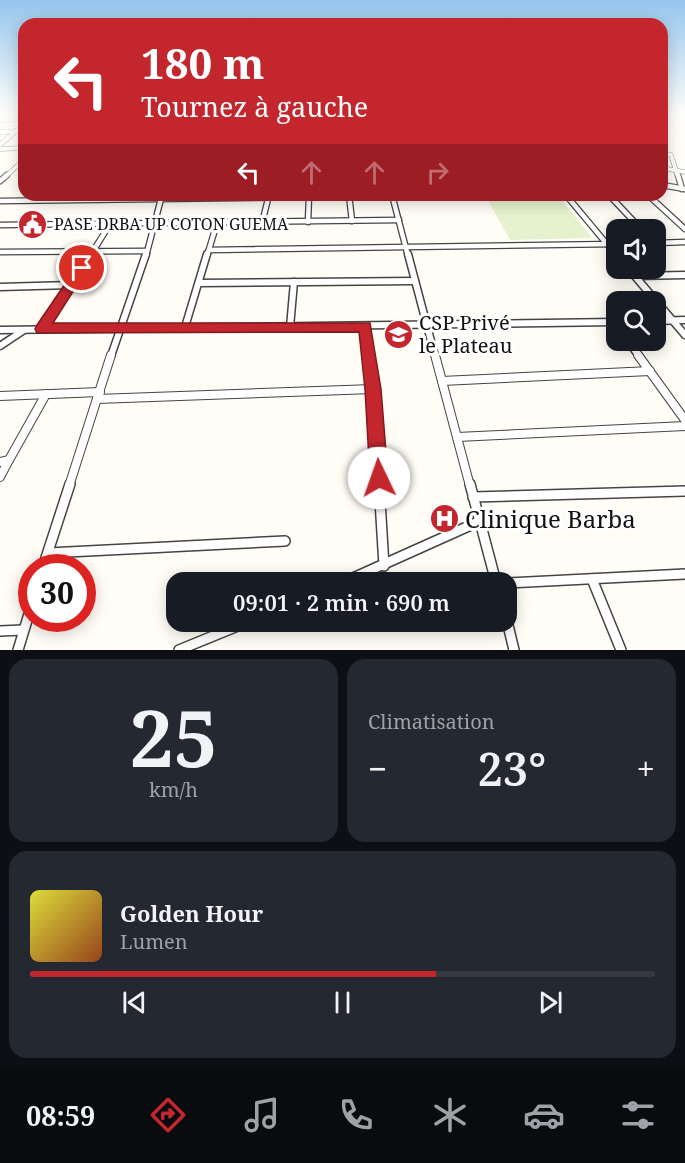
<!DOCTYPE html>
<html lang="fr">
<head>
<meta charset="utf-8">
<style>
	body { margin:0; font-family:"Noto Serif",serif; background:#242831; color:#f1f3f6; height:100vh; display:flex; flex-direction:column; font-size:22px; white-space:nowrap }
	* { box-sizing:border-box; margin:0 }
	p { font-size:20px; color:#9ea1a6 }
	.icon { flex:none; width:33px; height:33px; fill:none; stroke:currentColor; stroke-width:2; stroke-linecap:round; stroke-linejoin:round }
	.map { position:relative; height:650px; overflow:hidden }
	.details { display:flex; flex-direction:column; gap:9px; padding:9px; background:#0d0f14; flex:1 }
	.details>* { flex:none }
	.top-card { position:absolute; left:18px; top:18px; width:650px; height:183px; border-radius:18px; box-shadow:0 3px 15px #0003; background:#c4262e; color:#fff; overflow:hidden }
	.fabs { position:absolute; left:606px; top:219px; display:grid; gap:12px }
	.fabs a { display:grid; place-items:center; width:60px; height:60px; border-radius:12px; background:#171b24; box-shadow:0 3px 15px #0003; font-size:30px }
	.speed { position:absolute; left:18px; top:554px; display:flex; gap:12px; font-size:30px; font-weight:700; text-align:center }
	.speed>* { display:grid; place-content:center; width:78px; height:78px; border-radius:50%; background:#171b24; box-shadow:0 3px 15px #0003; line-height:1 }
	.speed .limit { border:9px solid #d22; background:#fff; color:#111 }
	.pin { position:absolute; display:grid; place-items:center; width:51px; height:51px; color:#fff; margin:-26px; border:3px solid #fff; border-radius:50%; box-shadow:0 2px 6px #0007 }
	.me { position:absolute; width:66px; margin:-33px; rotate:357deg; stroke-linejoin:round; filter:drop-shadow(0 0 4px #0008) }
	.turn { display:flex; align-items:center; gap:21px; height:126px; padding:0 24px; font-size:27px }
	.turn .icon { width:78px; height:78px; stroke-width:2.5 }
	.turn b { display:block; font-size:42px; line-height:51px }
	.lanes { display:flex; align-items:center; height:57px; padding:0 24px; background:#0003; justify-content:center; gap:30px; direction:ltr }
	.lanes .off { opacity:.35 }
	.big { font-size:45px; font-weight:600; line-height:1.1 }
	.details .card { flex:1; display:flex; flex-direction:column; justify-content:center; gap:9px; min-width:0; padding:0 21px; border-radius:18px; background:#242831 }
	.details .dial { align-items:center; gap:0 }
	.dial b { font-size:78px; line-height:1 }
	.song { display:flex; align-items:center; gap:18px }
	.cover { width:72px; height:72px; border-radius:9px; background:linear-gradient(135deg,hsl(60 70% 55%),hsl(20 70% 35%)) }
	.played { height:6px; border-radius:3px; background:linear-gradient(90deg,#c4262e 65%,#363941 65%) }
	.keys { display:flex; justify-content:space-around; direction:ltr }
	.heat { display:flex; justify-content:space-between; align-items:center; font-size:33px; direction:ltr }
	.details .tiles { flex:1; display:grid; gap:9px; grid-template-columns:1fr 1fr }
	.card:last-child { grid-column:span 2 }
	.trip { position:absolute; left:166px; top:572px; width:351px; height:60px; border-radius:18px; background:#171b24; box-shadow:0 3px 15px #0003; font-weight:600; line-height:60px; text-align:center }
	.tab-bar { display:flex; height:96px; justify-content:space-around; align-items:center; background:#090b0e; color:#9ea1a6 }
	.tab-bar .icon { width:42px; height:42px }
	.tab-bar .active { color:#c4262e }
	.tab-bar b { font-size:27px; color:#f1f3f6 }
	.map>svg:first-child { display:block }
	.pitch { fill:#e6f2cf }
	.lines { fill:none; stroke-linecap:round; stroke-linejoin:round }
	.minor-far4-casing { stroke:#444; stroke-width:5 }
	.minor-far3-casing { stroke:#444; stroke-width:7 }
	.minor-far2-casing { stroke:#444; stroke-width:9 }
	.minor-far1-casing { stroke:#444; stroke-width:10 }
	.minor-casing { stroke:#444; stroke-width:12 }
	.minor-far4 { stroke:#fff; stroke-width:4 }
	.minor-far3 { stroke:#fff; stroke-width:4.5 }
	.minor-far2 { stroke:#fff; stroke-width:6 }
	.minor-far1 { stroke:#fff; stroke-width:8 }
	.minor { stroke:#fff; stroke-width:9 }
	.route { fill:#c4262e; stroke:#7f191e; stroke-width:1.5 }
	.labels { text-anchor:middle; dominant-baseline:central; stroke-width:6; stroke-linejoin:round; paint-order:stroke }
	.far-poi-label { font-size:16px; fill:#111; stroke:#fff; text-anchor:start }
	.poi-label { font-size:20px; fill:#111; stroke:#fff; text-anchor:start }
	.near-poi-label { font-size:24px; fill:#111; stroke:#fff; text-anchor:start }
</style>
</head>
<body>
<div class="map">
<svg width="685" height="650" viewBox="0 0 685 650">
	<rect width="100%" height="100%" fill="#fffdf5"/>
	<polygon class="pitch" points="485,195 558,195 592,238 510,240"/>
	<g class="lines">
		<defs>
			<g id="minor-far4">
				<polyline points="0,120 24,119"/>
				<polyline points="0,132 24,131"/>
				<polyline points="0,145 24,124"/>
				<polyline points="0,149 24,148"/>
				<polyline points="662,153 671,155 678,177"/>
				<polyline points="662,168 685,172"/>
				<polyline points="5,177 24,160"/>
			</g>
			<g id="minor-far3">
				<polyline points="678,175 682,189"/>
				<polyline points="0,181 7,175"/>
				<polyline points="662,185 685,189"/>
				<polyline points="349,195 352,221"/>
				<polyline points="392,195 408,256"/>
				<polyline points="566,195 616,255"/>
				<polyline points="609,195 642,230"/>
				<polyline points="648,195 685,229"/>
				<polyline points="0,201 309,197"/>
				<polyline points="308,222 309,195"/>
				<polyline points="262,223 269,195"/>
				<polyline points="0,225 399,220"/>
				<polyline points="656,243 685,242"/>
				<polyline points="209,250 616,244"/>
				<polyline points="0,252 145,251"/>
				<polyline points="90,256 110,224"/>
				<polyline points="146,256 162,195"/>
				<polyline points="207,256 217,223"/>
			</g>
			<g id="minor-far2">
				<polyline points="408,254 435,356"/>
				<polyline points="628,268 685,335"/>
				<polyline points="635,276 685,275"/>
				<polyline points="199,283 415,281"/>
				<polyline points="0,287 71,285"/>
				<polyline points="656,321 685,320"/>
				<polyline points="185,327 207,254"/>
				<polyline points="290,327 294,282"/>
				<polyline points="365,327 369,356"/>
				<polyline points="42,329 91,254"/>
				<polyline points="0,330 616,322"/>
				<polyline points="627,340 639,356"/>
				<polyline points="0,346 24,330"/>
				<polyline points="111,356 146,254"/>
			</g>
			<g id="minor-far1">
				<polyline points="369,355 379,486"/>
				<polyline points="435,355 470,486"/>
				<polyline points="638,355 685,420"/>
				<polyline points="442,381 650,371"/>
				<polyline points="0,396 100,392"/>
				<polyline points="97,399 373,389"/>
				<polyline points="457,437 685,426"/>
				<polyline points="0,462 9,460 46,394"/>
				<polyline points="0,477 9,460"/>
				<polyline points="69,486 111,355"/>
			</g>
			<g id="minor">
				<polyline points="379,484 384,566"/>
				<polyline points="470,484 496,582"/>
				<polyline points="473,497 685,491"/>
				<polyline points="48,553 285,541"/>
				<polyline points="43,567 70,484"/>
				<polyline points="592,579 621,650"/>
				<polyline points="344,582 480,521"/>
				<polyline points="507,583 685,574"/>
				<polyline points="507,621 514,650"/>
				<polyline points="0,631 23,630"/>
				<polyline points="18,650 32,604"/>
				<polyline points="179,650 250,621"/>
			</g>
		</defs>
		<use href="#minor-far4" class="minor-far4-casing"/>
		<use href="#minor-far3" class="minor-far3-casing"/>
		<use href="#minor-far2" class="minor-far2-casing"/>
		<use href="#minor-far1" class="minor-far1-casing"/>
		<use href="#minor" class="minor-casing"/>
		<use href="#minor-far4" class="minor-far4"/>
		<use href="#minor-far3" class="minor-far3"/>
		<use href="#minor-far2" class="minor-far2"/>
		<use href="#minor-far1" class="minor-far1"/>
		<use href="#minor" class="minor"/>
	</g>
	<linearGradient id="sky" x2="0" y2="1"><stop stop-color="#95c6ee"/><stop offset="0.56" stop-color="#fffefa"/><stop offset="1" stop-color="#fffefa" stop-opacity="0"/></linearGradient>
	<rect width="685" height="205" fill="url(#sky)"/>
	<polygon class="route" points="82,264 88,268 53,323 370,323 381,389 388,478 386,485 379,488 373,485 370,478 365,389 359,332 37,333 35,329 37,325 78,265"/>
	<defs>
		<symbol id="civic-disc" viewBox="-11 -11 22 22"><circle r="9.5" fill="#c4262e" stroke="#fff"/><path d="M-.6-6.5H3V-4.5H.6V-3L4-1V1h2V6H-6V1h2V-1L-.6-3ZM-1.2 2.5V6h2.4V2.5Z" fill="#fff"/></symbol>
		<symbol id="school-disc" viewBox="-11 -11 22 22"><circle r="9.5" fill="#c4262e" stroke="#fff"/><path d="M0-5L7-2L0 1L-7-2ZM-4 1L0 2.5L4 1V4Q0 6-4 4Z" fill="#fff"/></symbol>
		<symbol id="hospital-disc" viewBox="-11 -11 22 22"><circle r="9.5" fill="#c4262e" stroke="#fff"/><path d="M-5-5h3v3.5h4V-5h3V5h-3V1.5h-4V5h-3Z" fill="#fff"/></symbol>
	</defs>
	<g fill-rule="evenodd">
		<use href="#civic-disc" x="16" y="208" width="33" height="33"/>
		<use href="#school-disc" x="382" y="318" width="33" height="33"/>
		<use href="#hospital-disc" x="428" y="502" width="33" height="33"/>
	</g>
	<g class="labels">
		<g class="far-poi-label">
			<text x="54" y="224">PASE DRBA UP COTON GUEMA</text>
		</g>
		<g class="poi-label">
			<text x="419" y="322">CSP Privé<tspan x="419" dy="23">le Plateau</tspan></text>
		</g>
		<g class="near-poi-label">
			<text x="465" y="518">Clinique Barba</text>
		</g>
	</g>
</svg>
<div class="fabs">
<a><svg class="icon" aria-label="sound" viewBox="0 0 24 24"><path d="M4 9h4l5-4v14l-5-4H4zM17 9q2 3 0 6"/></svg></a>
<a><svg class="icon" aria-label="search" viewBox="0 0 24 24"><circle cx="10" cy="10" r="6"/><path d="M15 15l6 6"/></svg></a>
</div>
<div class="speed"><div class="limit">30</div></div>
<div class="pin" style="left:82px;top:268px;background:#d93025"><svg class="icon" aria-label="arrive" viewBox="0 0 24 24"><path d="M6 21V4h12l-3 4 3 4H6"/></svg></div>
<svg class="me" style="left:379px;top:478px" viewBox="-20 -20 40 40"><circle r="19" fill="#fff"/><path d="M0-13L10 11 0 6-10 11z" fill="#c4262e"/></svg>
<div class="trip">09:01 · 2 min · 690 m</div>
<div class="top-card">
<div class="turn"><svg class="icon" aria-label="left" viewBox="0 0 24 24"><path d="M17 20v-9H6M10 6l-5 5 5 5"/></svg><div><b>180 m</b>Tournez à gauche</div></div>
<div class="lanes"><svg class="icon" aria-label="left" viewBox="0 0 24 24"><path d="M17 20v-9H6M10 6l-5 5 5 5"/></svg><svg class="icon off" aria-label="ahead" viewBox="0 0 24 24"><path d="M12 20V5M6 11l6-6 6 6"/></svg><svg class="icon off" aria-label="ahead" viewBox="0 0 24 24"><path d="M12 20V5M6 11l6-6 6 6"/></svg><svg class="icon off" aria-label="right" viewBox="0 0 24 24"><path d="M7 20v-9h11M14 6l5 5-5 5"/></svg></div>
</div>
</div>
<section class="details">
<div class="tiles">
<div class="card dial"><b>25</b><p>km/h</p></div>
<div class="card"><p>Climatisation</p>
<div class="heat"><a>−</a><b class="big">23°</b><a>+</a></div>
</div>
<div class="card">
<div class="song"><i class="cover"></i><div><b>Golden Hour</b><p>Lumen</p></div></div>
<div class="played"></div>
<div class="keys"><svg class="icon" aria-label="previous" viewBox="0 0 24 24"><path d="M18 5L8 12l10 7zM5 5v14"/></svg><svg class="icon" aria-label="pause" viewBox="0 0 24 24"><path d="M8 5v14M16 5v14"/></svg><svg class="icon" aria-label="next" viewBox="0 0 24 24"><path d="M6 5l10 7-10 7zM19 5v14"/></svg></div>
</div>
</div>
</section>
<nav class="tab-bar">
<b>08:59</b>
<svg class="icon active" aria-label="directions" viewBox="0 0 24 24"><path d="M12 3l9 9-9 9-9-9zM9 14v-3h6M13 9l2 2-2 2"/></svg>
<svg class="icon" aria-label="music" viewBox="0 0 24 24"><path d="M9 18V5l10-2v13"/><circle cx="6" cy="18" r="3"/><circle cx="16" cy="16" r="3"/></svg>
<svg class="icon" aria-label="phone" viewBox="0 0 24 24"><path d="M5 4h4l2 5-3 2q2 4 5 5l2-3 5 2v4C11 20 4 13 5 4z"/></svg>
<svg class="icon" aria-label="climate" viewBox="0 0 24 24"><path d="M12 3v18M4 7l16 10M4 17L20 7"/></svg>
<svg class="icon" aria-label="car" viewBox="0 0 24 24"><path d="M5 17H2v-5l4-1 3-4h7l3 4 3 1v5h-3M9 17h6M6 11h13"/><circle cx="7" cy="17" r="2"/><circle cx="17" cy="17" r="2"/></svg>
<svg class="icon" aria-label="filters" viewBox="0 0 24 24"><path d="M4 7h16M4 17h16"/><circle cx="9" cy="7" r="2"/><circle cx="15" cy="17" r="2"/></svg>
</nav>
</body>
</html>
